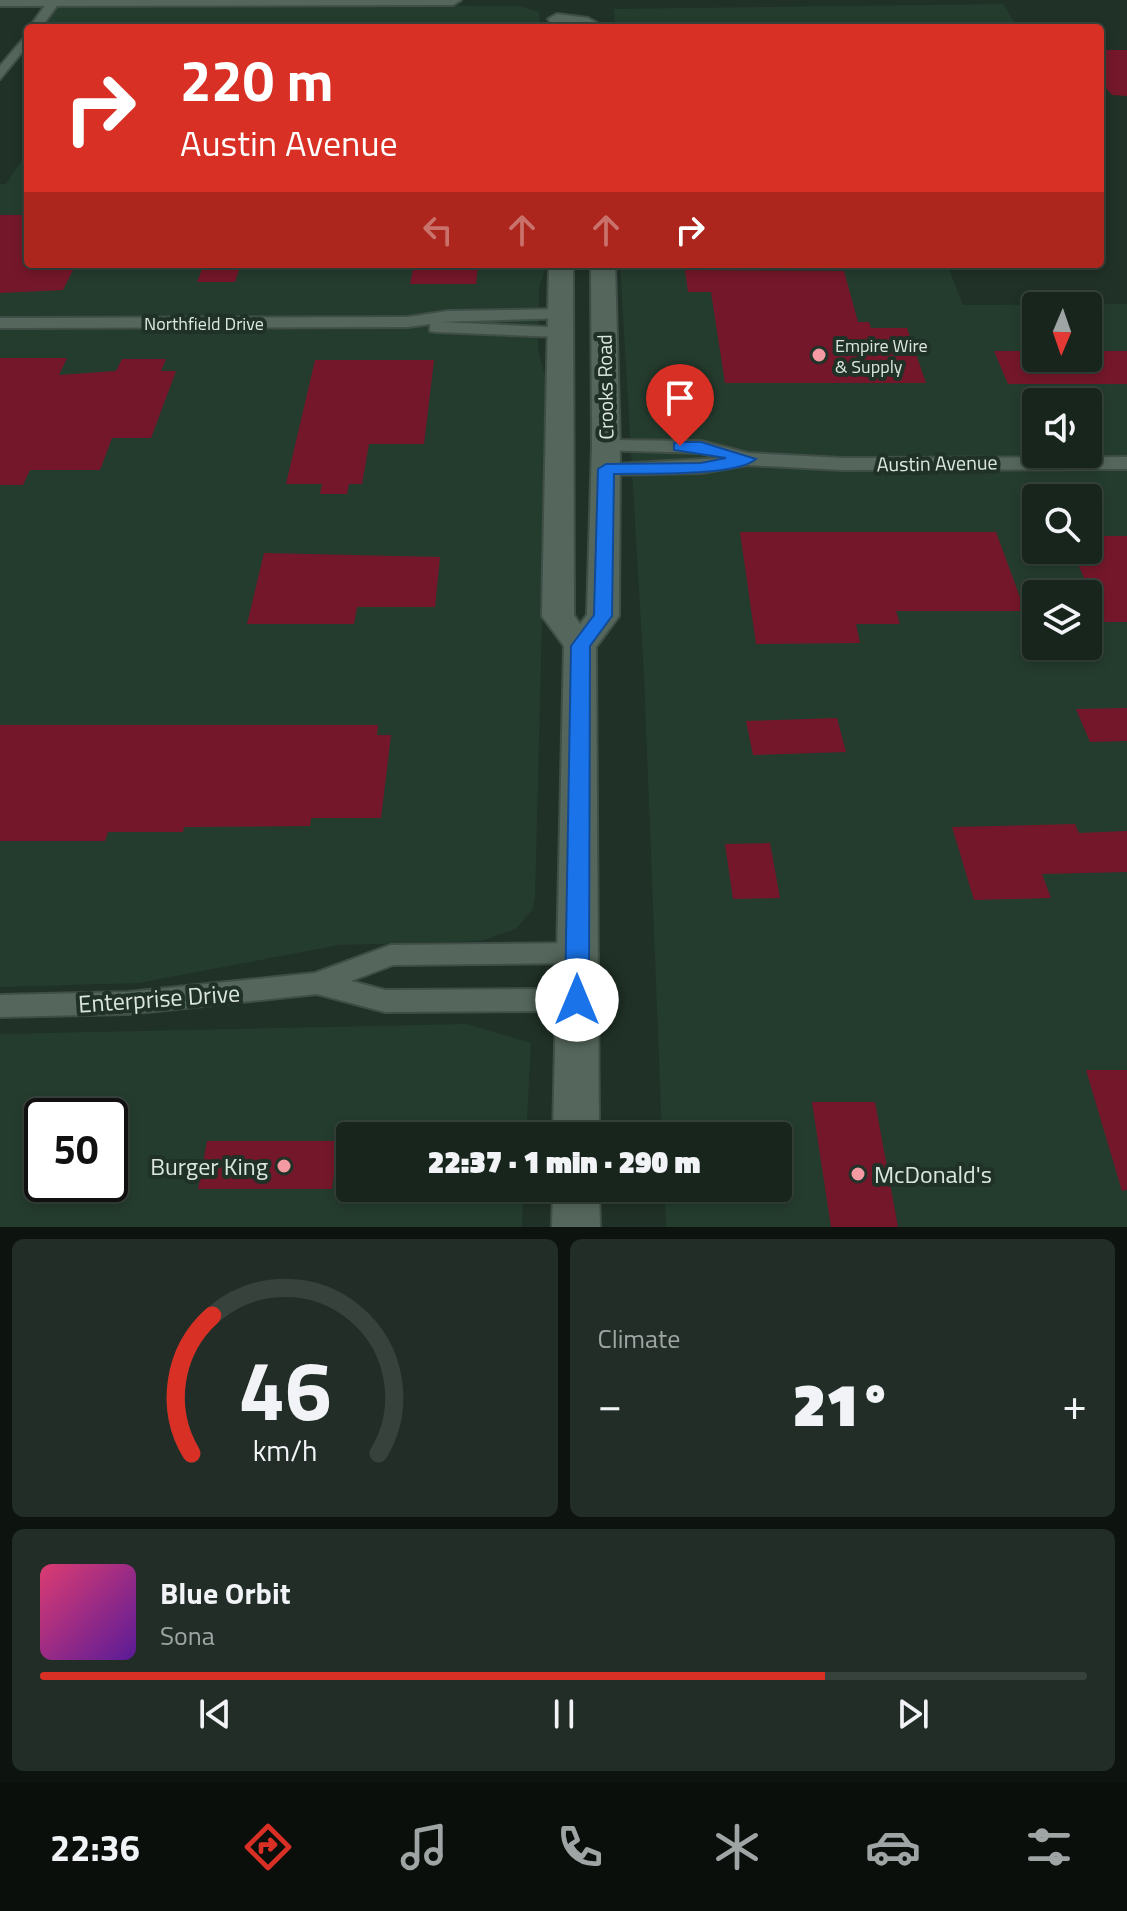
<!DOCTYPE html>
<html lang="en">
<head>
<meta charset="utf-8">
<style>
	body { margin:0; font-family:"Titillium Web",sans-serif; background:#212d26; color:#f1f3f6; height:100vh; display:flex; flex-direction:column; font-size:30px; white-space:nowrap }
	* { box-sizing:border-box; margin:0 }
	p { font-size:26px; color:#9fa5a4 }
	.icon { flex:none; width:44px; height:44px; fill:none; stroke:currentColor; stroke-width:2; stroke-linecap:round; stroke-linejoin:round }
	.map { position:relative; height:1227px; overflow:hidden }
	.side { display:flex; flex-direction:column; gap:12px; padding:12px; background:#0d1410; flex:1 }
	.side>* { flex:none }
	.top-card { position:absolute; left:24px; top:24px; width:1080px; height:244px; border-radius:8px; box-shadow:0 4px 12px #0003,0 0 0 2px #36423b; background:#d93025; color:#fff; overflow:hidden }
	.needle { width:52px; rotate:182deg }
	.fabs { position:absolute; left:1022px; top:292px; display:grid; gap:16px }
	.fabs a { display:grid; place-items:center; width:80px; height:80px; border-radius:8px; background:#18251d; box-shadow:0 4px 12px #0003,0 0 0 2px #36423b; font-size:40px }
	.speed { position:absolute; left:24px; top:1098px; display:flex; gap:16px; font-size:40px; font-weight:700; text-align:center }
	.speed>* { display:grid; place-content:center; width:104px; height:104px; border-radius:50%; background:#18251d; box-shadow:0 4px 12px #0003,0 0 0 2px #36423b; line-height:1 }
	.speed .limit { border:4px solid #111; border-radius:12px; background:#fff; color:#111 }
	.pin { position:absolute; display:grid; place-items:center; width:68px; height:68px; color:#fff; margin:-82px -34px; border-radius:50% 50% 50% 0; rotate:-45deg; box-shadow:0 0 8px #0007 }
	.pin .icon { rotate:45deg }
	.me { position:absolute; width:88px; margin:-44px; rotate:0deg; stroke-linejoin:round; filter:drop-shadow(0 0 6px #0008) }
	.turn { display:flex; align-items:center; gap:28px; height:168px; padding:0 24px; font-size:36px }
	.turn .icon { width:104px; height:104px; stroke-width:2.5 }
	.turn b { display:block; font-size:56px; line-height:68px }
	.lanes { display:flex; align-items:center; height:76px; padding:0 24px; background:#0003; justify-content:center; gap:40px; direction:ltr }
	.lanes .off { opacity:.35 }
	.big { font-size:60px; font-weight:800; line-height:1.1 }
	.side .card { flex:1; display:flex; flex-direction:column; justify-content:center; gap:12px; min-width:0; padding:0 28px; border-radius:12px; background:#212d26 }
	.side .dial { align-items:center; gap:0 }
	.dial svg { height:208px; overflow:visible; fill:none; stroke:#36423b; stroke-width:7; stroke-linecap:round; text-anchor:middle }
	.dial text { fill:#f1f3f6; stroke:none }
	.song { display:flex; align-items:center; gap:24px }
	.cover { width:96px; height:96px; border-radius:12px; background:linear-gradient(135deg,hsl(340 70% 55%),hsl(270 70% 35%)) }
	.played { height:8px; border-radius:4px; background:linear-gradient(90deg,#d93025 75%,#36423b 75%) }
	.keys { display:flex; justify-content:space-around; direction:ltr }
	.heat { display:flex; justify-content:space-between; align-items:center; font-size:44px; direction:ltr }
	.side .tiles { flex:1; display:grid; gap:12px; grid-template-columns:1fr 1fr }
	.card:last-child { grid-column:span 2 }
	.trip { position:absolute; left:336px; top:1122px; width:456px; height:80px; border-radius:8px; background:#18251d; box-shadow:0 4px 12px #0003,0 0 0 2px #36423b; font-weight:800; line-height:80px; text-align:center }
	.menu { display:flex; height:128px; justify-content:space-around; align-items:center; background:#0a0f0c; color:#9fa5a4 }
	.menu .icon { width:56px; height:56px }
	.menu .on { color:#d93025 }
	.menu b { font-size:36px; color:#f1f3f6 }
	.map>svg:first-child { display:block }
	.built { fill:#243c2e; fill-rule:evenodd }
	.building { fill:#75172b }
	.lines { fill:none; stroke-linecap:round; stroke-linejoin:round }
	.minor-casing { stroke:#3f4e46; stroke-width:4 }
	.secondary-casing { stroke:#3f4e46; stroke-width:4 }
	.minor { fill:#55675c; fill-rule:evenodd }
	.secondary { fill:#55675c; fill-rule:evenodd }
	.route { fill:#1a73e8; stroke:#114b97; stroke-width:2 }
	.poi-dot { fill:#f49aa2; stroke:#203127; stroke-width:3 }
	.labels { text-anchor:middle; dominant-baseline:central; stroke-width:8; stroke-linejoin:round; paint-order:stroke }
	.far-street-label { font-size:18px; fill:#dbe6df; stroke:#203127 }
	.far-poi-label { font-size:18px; fill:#dbe6df; stroke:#203127; text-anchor:start }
	.street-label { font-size:20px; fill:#dbe6df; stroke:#203127 }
	.near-street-label { font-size:24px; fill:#dbe6df; stroke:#203127 }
	.near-poi-label { font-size:24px; fill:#dbe6df; stroke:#203127; text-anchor:end }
</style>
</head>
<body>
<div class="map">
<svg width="1127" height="1227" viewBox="0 0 1127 1227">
	<rect width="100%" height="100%" fill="#203127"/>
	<g class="built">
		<polygon points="140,4 520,6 539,12 540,28 40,28 60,5"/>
		<polygon points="1003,4 1018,28 615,28 614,9"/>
		<polygon points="28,151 28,264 547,264 539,288 538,350 548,387 535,897 533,909 516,929 482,941 339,945 139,983 0,987 0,184 6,184"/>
		<path d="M620 264H947L963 305 1127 304V1227H666L664 1188H778V1136H662L644 676ZM1036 306H1088V358H1036ZM1036 402H1088V454H1036ZM1036 498H1088V550H1036ZM1036 594H1088V646H1036Z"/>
		<path d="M467 1024 531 1043 526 1136H350V1188H524L522 1227H0V1034ZM42 1116H110V1184H42Z"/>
	</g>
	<g class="building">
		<polygon points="1100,50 1127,50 1127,96 1112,95 1100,81"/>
		<polygon points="0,215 28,215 28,264 76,264 63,290 0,293"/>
		<polygon points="204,264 241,264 235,282 197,282"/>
		<polygon points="414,264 478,264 476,284 410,284"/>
		<polygon points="685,270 844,271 858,322 869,322 871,328 907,328 926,383 725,383 711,292 688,292"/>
		<polygon points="994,351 1036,351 1036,358 1088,358 1088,351 1127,351 1127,384 1008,384"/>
		<polygon points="0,358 67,358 59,375 116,371 122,359 166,359 161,371 176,371 151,438 112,438 100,470 30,470 23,485 0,485"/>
		<polygon points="315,360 434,360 424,444 369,444 362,484 349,484 347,494 320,494 322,484 286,484"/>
		<polygon points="740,532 996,532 1025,611 896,611 900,624 856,624 860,643 756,644"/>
		<polygon points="1088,536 1127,536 1127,622 1103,622 1072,550 1088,550"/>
		<polygon points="264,553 440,557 435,607 357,607 354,624 247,624"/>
		<polygon points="1127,708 1127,741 1090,742 1076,709"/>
		<polygon points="837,718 846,752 753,755 746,721"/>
		<polygon points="0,725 378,725 377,735 391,735 381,818 311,818 310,826 184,827 183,832 108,832 105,841 0,841"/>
		<polygon points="1075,824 1079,833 1127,831 1127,872 1042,874 1051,898 974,900 952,827"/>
		<polygon points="770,843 780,898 733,899 725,844"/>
		<polygon points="1086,1070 1127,1070 1127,1190 1122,1191"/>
		<polygon points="812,1102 875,1102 898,1227 831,1227"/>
		<polygon points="207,1141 338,1141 332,1189 198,1189"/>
	</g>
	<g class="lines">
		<defs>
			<g id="minor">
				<polygon points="49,0 61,0 41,28 29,28"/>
				<polygon points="28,33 28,45 0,79 0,66"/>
				<polygon points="561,309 567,310 567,318 441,322 567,328 570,332 561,337 436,332 430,331 430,324 408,327 0,328 0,318 408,317 448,311"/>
				<polygon points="606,440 701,441 748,453 843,458 1127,457 1127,469 843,470 747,465 701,473 606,475 596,469 599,465 721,458 701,453 599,450 596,446 599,442"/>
				<polygon points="577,943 587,946 591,953 587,960 577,963 393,965 351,981 385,990 577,989 587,992 591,1000 587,1008 577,1011 385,1012 317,994 128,1014 0,1017 0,995 128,992 315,973 391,945"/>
			</g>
			<g id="secondary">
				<polygon points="0,0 461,0 453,5 0,6"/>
				<polygon points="557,14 588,18 597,23 587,28 551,23 548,19"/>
				<polygon points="549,264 573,264 574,615 580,624 587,615 592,446 591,264 615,264 620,446 619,616 596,647 599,1136 553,1136 564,646 542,616"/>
				<polygon points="553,1188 599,1188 600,1227 552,1227"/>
			</g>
		</defs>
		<use href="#minor" class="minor-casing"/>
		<use href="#secondary" class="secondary-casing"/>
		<use href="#minor" class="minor"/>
		<use href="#secondary" class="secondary"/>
	</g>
	<path class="route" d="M680 442H701L756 459C736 477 643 473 614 474L612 616 590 646 589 1000 585 1006H569L565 1000 571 646 594 615 598 469 606 464 701 463 726 458 674 450V443Z"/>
	<g class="poi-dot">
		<circle cx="819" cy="355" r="8"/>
		<circle cx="284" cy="1166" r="8"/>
		<circle cx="858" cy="1174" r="8"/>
	</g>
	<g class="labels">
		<g class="far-street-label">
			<text x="204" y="323">Northfield Drive</text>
		</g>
		<g class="far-poi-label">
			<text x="835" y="345">Empire Wire<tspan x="835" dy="21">&amp; Supply</tspan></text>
		</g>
		<g class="street-label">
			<text transform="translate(605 387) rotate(-91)">Crooks Road</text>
			<text transform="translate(937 463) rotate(-1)">Austin Avenue</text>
		</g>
		<g class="near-street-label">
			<text transform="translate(159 998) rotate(-4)">Enterprise Drive</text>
		</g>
		<g class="near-poi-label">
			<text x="268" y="1166">Burger King</text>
			<text x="874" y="1174" text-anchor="start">McDonald's</text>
		</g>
	</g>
</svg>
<div class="fabs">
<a><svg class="needle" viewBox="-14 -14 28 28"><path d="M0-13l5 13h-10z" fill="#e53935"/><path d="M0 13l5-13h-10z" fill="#9fa5a4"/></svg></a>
<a><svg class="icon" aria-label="sound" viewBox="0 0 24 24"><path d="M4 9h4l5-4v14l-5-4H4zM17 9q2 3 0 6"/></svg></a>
<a><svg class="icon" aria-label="search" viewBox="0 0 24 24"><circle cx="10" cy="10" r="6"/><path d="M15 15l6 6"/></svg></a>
<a><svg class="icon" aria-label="layers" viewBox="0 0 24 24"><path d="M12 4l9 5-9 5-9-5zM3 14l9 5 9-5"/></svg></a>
</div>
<div class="speed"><div class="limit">50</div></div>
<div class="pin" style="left:680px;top:446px;background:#d93025"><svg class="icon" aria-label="arrive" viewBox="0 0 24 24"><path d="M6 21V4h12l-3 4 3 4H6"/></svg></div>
<svg class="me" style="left:577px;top:1000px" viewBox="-20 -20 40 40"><circle r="19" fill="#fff"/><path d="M0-13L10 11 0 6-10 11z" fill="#1a73e8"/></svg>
<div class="trip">22:37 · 1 min · 290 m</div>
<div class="top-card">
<div class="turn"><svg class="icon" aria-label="right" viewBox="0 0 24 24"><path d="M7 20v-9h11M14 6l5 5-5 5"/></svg><div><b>220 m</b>Austin Avenue</div></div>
<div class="lanes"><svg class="icon off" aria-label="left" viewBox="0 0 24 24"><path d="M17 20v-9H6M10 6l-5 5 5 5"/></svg><svg class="icon off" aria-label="ahead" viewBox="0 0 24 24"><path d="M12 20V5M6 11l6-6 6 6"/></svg><svg class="icon off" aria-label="ahead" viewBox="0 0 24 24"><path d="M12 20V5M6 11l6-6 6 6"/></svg><svg class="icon" aria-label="right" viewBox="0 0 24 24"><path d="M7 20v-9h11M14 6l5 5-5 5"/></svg></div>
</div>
</div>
<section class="side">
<div class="tiles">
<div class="card dial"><svg viewBox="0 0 100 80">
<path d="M14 69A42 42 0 1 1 86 69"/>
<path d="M14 69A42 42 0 0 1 22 16" stroke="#d93025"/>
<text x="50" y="56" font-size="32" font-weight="700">46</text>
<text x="50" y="72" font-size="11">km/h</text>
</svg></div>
<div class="card"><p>Climate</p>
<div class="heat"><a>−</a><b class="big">21°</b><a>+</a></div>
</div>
<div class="card">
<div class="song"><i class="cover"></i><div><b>Blue Orbit</b><p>Sona</p></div></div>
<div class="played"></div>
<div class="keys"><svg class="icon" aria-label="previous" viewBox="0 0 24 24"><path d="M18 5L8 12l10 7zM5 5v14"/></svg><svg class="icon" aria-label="pause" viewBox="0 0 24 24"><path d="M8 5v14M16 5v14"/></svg><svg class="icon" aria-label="next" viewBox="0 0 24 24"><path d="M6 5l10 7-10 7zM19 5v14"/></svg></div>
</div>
</div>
</section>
<nav class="menu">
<b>22:36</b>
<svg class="icon on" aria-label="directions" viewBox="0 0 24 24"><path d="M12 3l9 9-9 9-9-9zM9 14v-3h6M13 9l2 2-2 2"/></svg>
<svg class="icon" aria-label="music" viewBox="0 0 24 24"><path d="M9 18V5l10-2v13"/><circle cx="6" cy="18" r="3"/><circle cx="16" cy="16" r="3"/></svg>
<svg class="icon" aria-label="phone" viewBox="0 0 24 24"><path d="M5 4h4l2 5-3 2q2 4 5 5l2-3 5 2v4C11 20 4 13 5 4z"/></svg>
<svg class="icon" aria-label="climate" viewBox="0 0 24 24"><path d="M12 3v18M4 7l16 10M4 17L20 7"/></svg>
<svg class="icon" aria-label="car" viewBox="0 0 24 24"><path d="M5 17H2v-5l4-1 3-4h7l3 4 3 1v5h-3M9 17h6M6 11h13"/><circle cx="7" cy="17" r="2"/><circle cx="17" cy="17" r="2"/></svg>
<svg class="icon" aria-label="filters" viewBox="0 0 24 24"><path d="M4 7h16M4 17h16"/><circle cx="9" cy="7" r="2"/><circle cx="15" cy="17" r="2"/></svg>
</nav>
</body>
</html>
